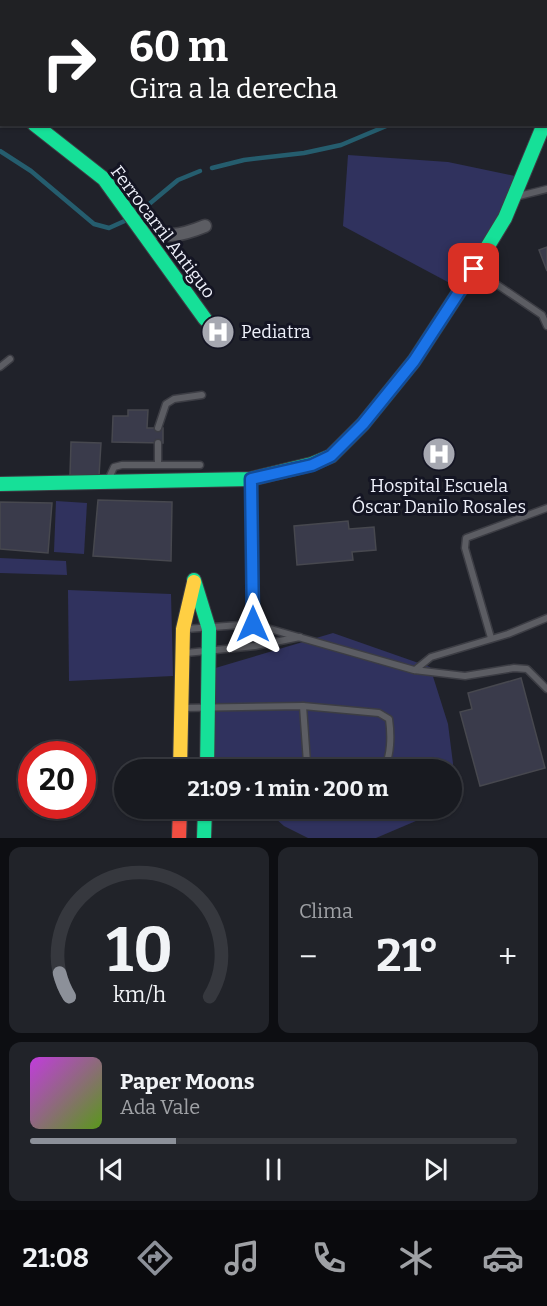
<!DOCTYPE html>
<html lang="es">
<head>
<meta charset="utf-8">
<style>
	body { margin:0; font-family:Bitter,serif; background:#212329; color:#f1f3f6; height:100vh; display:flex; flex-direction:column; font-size:22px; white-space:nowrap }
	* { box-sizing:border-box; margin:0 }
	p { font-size:20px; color:#9fa1a5 }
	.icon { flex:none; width:33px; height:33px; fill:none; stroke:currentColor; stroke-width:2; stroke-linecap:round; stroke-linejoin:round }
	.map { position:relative; height:838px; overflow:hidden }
	.details { display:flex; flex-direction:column; gap:9px; padding:9px; background:#0d0e12; flex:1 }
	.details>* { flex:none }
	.top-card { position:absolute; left:0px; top:0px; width:548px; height:126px; box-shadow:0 2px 4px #0004,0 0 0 2px #36383e; background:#202124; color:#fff; overflow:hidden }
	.speed { position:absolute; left:18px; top:741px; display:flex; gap:12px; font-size:30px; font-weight:700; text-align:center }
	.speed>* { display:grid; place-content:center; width:78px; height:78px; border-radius:50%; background:#181a20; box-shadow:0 2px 4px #0004,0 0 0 2px #36383e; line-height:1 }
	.speed .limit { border:9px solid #d22; background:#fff; color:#111 }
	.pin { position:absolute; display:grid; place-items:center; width:51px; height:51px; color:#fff; margin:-26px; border-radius:12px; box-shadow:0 3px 9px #0006 }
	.me { position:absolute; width:66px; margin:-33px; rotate:0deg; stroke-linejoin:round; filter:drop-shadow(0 0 4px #0008) }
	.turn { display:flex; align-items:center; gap:21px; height:126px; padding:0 30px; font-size:27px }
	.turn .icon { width:78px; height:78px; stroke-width:2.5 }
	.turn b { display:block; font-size:42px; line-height:51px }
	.big { font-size:45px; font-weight:700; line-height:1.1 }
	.details .tile { flex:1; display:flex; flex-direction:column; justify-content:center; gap:9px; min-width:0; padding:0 21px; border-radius:12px; background:#212329 }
	.details .dial { align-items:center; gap:0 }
	.dial svg { height:156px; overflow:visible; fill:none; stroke:#36383e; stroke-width:7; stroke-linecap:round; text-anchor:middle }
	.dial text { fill:#f1f3f6; stroke:none }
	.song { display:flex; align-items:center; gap:18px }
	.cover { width:72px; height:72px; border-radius:9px; background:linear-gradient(135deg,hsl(290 70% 55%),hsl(90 70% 35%)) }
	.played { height:6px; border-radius:3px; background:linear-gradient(90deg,#8c9099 30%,#36383e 30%) }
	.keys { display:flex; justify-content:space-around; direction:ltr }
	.heat { display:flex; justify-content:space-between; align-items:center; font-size:33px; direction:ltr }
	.details .tiles { flex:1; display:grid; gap:9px; grid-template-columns:1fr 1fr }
	.tile:last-child { grid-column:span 2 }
	.trip { position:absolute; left:114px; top:759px; width:348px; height:60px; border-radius:30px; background:#181a20; box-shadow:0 2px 4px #0004,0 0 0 2px #36383e; font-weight:700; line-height:60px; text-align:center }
	.tabs { display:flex; height:96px; justify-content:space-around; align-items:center; background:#0a0a0d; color:#9fa1a5 }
	.tabs .icon { width:42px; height:42px }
	.tabs .on { color:#8c9099 }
	.tabs b { font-size:27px; color:#f1f3f6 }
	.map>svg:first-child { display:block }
	.green { fill:#30325e }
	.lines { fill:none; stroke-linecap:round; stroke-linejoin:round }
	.stream { stroke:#255d6e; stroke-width:4.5 }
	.building { fill:#3a3b4b; stroke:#47484f; stroke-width:1.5 }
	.lane-casing { stroke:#3c3d44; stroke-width:9 }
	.street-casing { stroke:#3c3d44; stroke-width:15 }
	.fast-casing { stroke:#3c3d44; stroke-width:16 }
	.slow-casing { stroke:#3c3d44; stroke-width:16 }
	.jam-casing { stroke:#3c3d44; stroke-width:16 }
	.lane { stroke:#5c5d63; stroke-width:6 }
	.street { stroke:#5c5d63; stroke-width:12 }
	.fast { stroke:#16e098; stroke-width:14 }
	.slow { stroke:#ffcf43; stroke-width:14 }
	.jam { stroke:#f24e42; stroke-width:14 }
	.route-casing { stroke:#114b97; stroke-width:15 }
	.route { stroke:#1a73e8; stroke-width:10 }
	.labels { text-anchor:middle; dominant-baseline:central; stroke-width:6; stroke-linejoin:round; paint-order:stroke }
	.street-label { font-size:18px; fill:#eef0fa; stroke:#141523 }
	.poi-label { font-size:18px; fill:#eef0fa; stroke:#141523; text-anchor:start }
</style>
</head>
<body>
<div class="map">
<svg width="547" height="838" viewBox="0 0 547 838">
	<rect width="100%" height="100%" fill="#20222a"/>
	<g class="green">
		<polygon points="348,155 448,162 515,176 497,226 459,288 343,226"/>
		<polygon points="56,501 87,503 84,554 54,552"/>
		<polygon points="0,558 66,561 67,575 0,573"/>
		<polygon points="68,590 171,594 173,676 69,681"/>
		<polygon points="333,633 430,667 448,724 458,803 452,805 452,770 223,770 211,758 212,669"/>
		<polygon points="265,809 444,809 376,838 308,838 284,826"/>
	</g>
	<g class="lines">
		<g class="stream">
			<polyline points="546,75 547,74"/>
			<polyline points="0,151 31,171 94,224 109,228 129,219"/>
			<polyline points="212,168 244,160 304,153 341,145 391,124"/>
			<polyline points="136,215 178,180 200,171"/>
		</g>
	</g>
	<g class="building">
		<polygon points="287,0 534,0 287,2"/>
		<polygon points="547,247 547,271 539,250"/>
		<polygon points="128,410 148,410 147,428 163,428 163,443 112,442 113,416 128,416"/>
		<polygon points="71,442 101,443 99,476 70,475"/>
		<polygon points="98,500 172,502 171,561 93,556"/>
		<polygon points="0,502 52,503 48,553 0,549"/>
		<polygon points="348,521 349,529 374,527 376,550 352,552 353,560 297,565 294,526"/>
		<polygon points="521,678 545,768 480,786 460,712 472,709 468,693"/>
	</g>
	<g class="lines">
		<defs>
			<g id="lane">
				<polyline points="519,196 547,189"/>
				<polyline points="477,271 542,315 547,326"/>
				<polyline points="0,367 10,359"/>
				<polyline points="158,428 166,404 174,399 202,395"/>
				<polyline points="158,463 158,443"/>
				<polyline points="109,478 114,467 122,465 200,465"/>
				<polyline points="251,480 253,624"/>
				<polyline points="186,629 253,624 414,670 465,676 514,668 527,669 547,689"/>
				<polyline points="491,638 465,548 466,538 547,508"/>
				<polyline points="186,653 255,646 300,637"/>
				<polyline points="415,670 431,657 508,634 547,618"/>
				<polyline points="303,706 307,763 310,770"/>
				<path d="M182 708 303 706 379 713 389 719C391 733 392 758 382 770"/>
			</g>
			<g id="street">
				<polyline points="0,27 2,27"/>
				<polyline points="0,108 2,108"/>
				<path d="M140 228C167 238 178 237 205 226"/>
			</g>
			<g id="fast">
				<polyline points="34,124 104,179 205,319"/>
				<polyline points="0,484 251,479 312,464 331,456 363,424 414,361 474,269 505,218 544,124"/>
				<polyline points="194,580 209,629 207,770"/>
				<polyline points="204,838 205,808"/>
			</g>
			<polyline id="slow" points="180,770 183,629 194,582"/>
			<polyline id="jam" points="179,838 180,808"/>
		</defs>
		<use href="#lane" class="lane-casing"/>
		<use href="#street" class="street-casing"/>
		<use href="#fast" class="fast-casing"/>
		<use href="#slow" class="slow-casing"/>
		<use href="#jam" class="jam-casing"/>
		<use href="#lane" class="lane"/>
		<use href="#street" class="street"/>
		<use href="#fast" class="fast"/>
		<use href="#slow" class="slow"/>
		<use href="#jam" class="jam"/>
	</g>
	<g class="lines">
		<defs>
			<polyline id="route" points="253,624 251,479 312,465 331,456 363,424 414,361 474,269"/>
		</defs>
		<use href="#route" class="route-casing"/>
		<use href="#route" class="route"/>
	</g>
	<defs>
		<symbol id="hospital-disc" viewBox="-11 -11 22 22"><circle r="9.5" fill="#a6a8b1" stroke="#141523"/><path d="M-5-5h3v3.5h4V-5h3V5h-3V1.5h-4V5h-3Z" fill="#fff"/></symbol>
	</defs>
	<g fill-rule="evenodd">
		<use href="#hospital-disc" x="199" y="313" width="38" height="38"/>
		<use href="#hospital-disc" x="420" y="435" width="38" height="38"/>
	</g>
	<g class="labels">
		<g class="street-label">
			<text transform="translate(163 232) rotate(53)">Ferrocarril Antiguo</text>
		</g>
		<g class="poi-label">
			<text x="241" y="332">Pediatra</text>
			<text x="439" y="486" text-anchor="middle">Hospital Escuela<tspan x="439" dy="21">Óscar Danilo Rosales</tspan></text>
		</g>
	</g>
</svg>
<div class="speed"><div class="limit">20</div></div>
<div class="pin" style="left:474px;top:269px;background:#d93025"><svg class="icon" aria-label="arrive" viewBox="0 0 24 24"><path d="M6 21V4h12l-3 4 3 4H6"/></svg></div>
<svg class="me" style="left:253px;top:624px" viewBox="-20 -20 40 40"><path d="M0-17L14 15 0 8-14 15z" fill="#1a73e8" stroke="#fff" stroke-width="4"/></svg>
<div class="trip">21:09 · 1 min · 200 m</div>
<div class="top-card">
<div class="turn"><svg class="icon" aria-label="right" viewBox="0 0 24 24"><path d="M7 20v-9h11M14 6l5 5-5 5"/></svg><div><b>60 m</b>Gira a la derecha</div></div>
</div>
</div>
<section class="details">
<div class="tiles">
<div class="tile dial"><svg viewBox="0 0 100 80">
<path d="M14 69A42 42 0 1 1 86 69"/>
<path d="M14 69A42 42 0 0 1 9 57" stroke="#8c9099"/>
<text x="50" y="56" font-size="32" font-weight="700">10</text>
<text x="50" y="72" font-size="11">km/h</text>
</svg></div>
<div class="tile"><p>Clima</p>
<div class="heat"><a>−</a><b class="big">21°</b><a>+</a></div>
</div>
<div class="tile">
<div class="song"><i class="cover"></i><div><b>Paper Moons</b><p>Ada Vale</p></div></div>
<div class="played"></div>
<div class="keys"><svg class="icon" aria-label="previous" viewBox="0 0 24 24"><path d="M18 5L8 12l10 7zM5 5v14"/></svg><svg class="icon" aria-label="pause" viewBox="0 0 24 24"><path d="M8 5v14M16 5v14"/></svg><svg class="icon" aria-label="next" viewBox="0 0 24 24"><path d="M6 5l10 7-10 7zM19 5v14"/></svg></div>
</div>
</div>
</section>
<nav class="tabs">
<b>21:08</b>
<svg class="icon on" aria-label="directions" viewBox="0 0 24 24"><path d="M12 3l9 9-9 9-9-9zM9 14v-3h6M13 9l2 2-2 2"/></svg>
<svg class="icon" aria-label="music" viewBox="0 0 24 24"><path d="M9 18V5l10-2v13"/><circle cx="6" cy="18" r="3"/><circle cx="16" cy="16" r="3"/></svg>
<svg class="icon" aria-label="phone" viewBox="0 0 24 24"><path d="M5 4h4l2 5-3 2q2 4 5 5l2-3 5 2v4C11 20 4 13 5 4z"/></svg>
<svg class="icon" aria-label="climate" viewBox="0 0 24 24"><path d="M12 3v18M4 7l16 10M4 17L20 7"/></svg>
<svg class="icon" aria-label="car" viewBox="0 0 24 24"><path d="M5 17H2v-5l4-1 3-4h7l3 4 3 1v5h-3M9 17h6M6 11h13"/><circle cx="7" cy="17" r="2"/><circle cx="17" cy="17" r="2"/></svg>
</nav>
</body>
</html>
